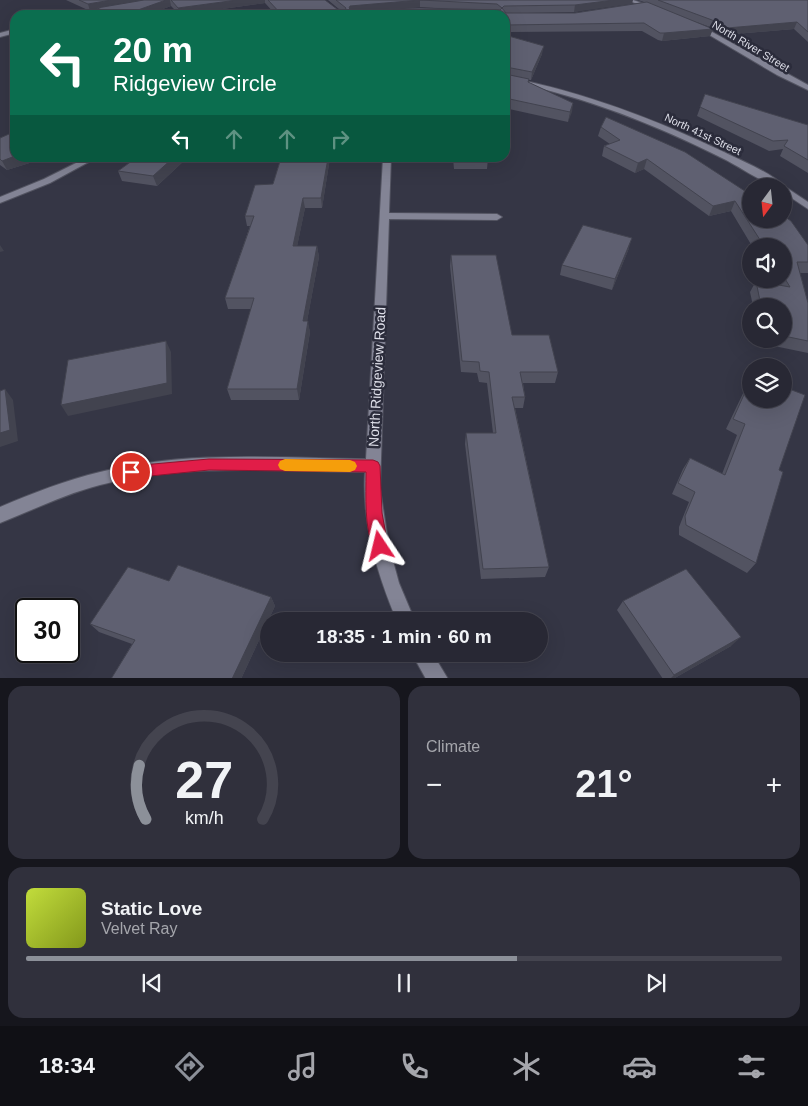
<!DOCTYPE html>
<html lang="en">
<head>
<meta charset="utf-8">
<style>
	body { margin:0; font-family:Arial,sans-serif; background:#30303c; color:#f1f3f6; height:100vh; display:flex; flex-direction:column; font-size:19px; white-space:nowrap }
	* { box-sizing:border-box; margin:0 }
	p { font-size:16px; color:#a5a6ac }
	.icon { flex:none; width:28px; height:28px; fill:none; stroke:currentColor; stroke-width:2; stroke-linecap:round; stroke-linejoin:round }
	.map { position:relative; height:678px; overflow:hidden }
	.details { display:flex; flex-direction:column; gap:8px; padding:8px; background:#16161d; flex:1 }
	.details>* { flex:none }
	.guide { position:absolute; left:10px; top:10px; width:500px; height:152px; border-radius:15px; box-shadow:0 5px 20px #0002,0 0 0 1px #44444f; background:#0b6e4f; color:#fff; overflow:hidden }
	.needle { width:32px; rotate:195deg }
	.buttons { position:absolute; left:742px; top:178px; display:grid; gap:10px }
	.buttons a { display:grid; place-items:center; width:50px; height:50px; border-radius:50%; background:#282834; box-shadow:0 5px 20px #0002,0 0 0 1px #44444f; font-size:25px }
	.speed { position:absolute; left:15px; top:598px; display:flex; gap:10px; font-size:25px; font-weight:700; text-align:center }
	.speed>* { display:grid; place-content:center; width:65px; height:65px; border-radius:50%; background:#282834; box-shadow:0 5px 20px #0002,0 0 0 1px #44444f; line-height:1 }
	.speed .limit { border:2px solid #111; border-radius:8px; background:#fff; color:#111 }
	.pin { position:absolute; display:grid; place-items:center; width:42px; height:42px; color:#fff; margin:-21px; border:2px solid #fff; border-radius:50%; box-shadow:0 1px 5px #0007 }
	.me { position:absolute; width:55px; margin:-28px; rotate:350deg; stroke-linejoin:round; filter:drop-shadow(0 0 4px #0008) }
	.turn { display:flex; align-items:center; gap:18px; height:105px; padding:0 20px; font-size:22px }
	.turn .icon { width:65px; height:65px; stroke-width:2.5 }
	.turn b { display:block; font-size:35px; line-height:42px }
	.lanes { display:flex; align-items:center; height:48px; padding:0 20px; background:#0003; justify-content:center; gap:25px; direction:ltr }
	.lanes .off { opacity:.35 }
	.big { font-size:38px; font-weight:700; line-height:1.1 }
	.details .tile { flex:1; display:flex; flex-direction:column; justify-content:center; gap:8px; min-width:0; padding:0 18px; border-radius:15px; background:#30303c }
	.details .dial { align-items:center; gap:0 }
	.dial svg { height:130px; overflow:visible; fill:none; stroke:#44444f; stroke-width:7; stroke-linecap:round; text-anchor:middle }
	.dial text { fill:#f1f3f6; stroke:none }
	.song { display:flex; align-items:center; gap:15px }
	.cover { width:60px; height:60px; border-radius:8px; background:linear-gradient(135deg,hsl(70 70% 55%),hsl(70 70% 35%)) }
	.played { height:5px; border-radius:2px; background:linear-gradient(90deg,#8c9099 65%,#44444f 65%) }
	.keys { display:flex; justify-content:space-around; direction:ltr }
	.heat { display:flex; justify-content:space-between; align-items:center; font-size:28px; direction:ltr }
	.details .tiles { flex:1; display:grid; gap:8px; grid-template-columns:1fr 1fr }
	.tile:last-child { grid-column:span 2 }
	.trip { position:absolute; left:260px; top:612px; width:288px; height:50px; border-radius:25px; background:#282834; box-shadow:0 5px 20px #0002,0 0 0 1px #44444f; font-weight:700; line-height:50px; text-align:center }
	.menu { display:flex; height:80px; justify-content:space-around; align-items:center; background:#101015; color:#a5a6ac }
	.menu .icon { width:35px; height:35px }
	.menu .on { color:#8c9099 }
	.menu b { font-size:22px; color:#f1f3f6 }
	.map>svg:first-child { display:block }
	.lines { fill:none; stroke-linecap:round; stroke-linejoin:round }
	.minor-casing { stroke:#525360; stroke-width:2 }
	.minor { fill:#838495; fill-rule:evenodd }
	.wall { fill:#525361; fill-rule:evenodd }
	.shaded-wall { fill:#42434f }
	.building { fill:#5f6071; stroke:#42434f; fill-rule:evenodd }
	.route { fill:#e11d48; stroke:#92132f }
	.slow { fill:#f59e0b }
	.labels { text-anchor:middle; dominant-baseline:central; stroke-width:5; stroke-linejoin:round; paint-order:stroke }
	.far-street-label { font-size:11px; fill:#dcdde7; stroke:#2b2c3b }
	.street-label { font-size:14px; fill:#dcdde7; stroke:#2b2c3b }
</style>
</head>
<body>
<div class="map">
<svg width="808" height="679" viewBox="0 0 808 679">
	<rect width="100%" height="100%" fill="#353645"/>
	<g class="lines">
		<defs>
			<g id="minor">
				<polygon points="626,0 633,0 657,8 652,9"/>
				<polygon points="116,8 114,11 79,15 82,13"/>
				<polygon points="696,23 808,85 808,90 777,75 694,26"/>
				<polygon points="15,29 15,33 0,37 0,33"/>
				<path d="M505 77C582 91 654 119 724 152 742 161 770 172 784 186 767 187 742 168 726 160 656 125 582 95 505 81Z"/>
				<polygon points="86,158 96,158 50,183 0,203 0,197 44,179"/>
				<path d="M383 158H391L389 213 497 214 502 217 497 220 389 219 380 489 389 546 399 583 415 621H397C377 574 362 524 365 472 277 471 186 463 100 485 65 494 33 510 0 523V507C33 493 66 480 100 472 187 450 277 458 366 459Z"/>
				<polygon points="784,186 808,202 808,209 784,193"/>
				<polygon points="412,654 433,654 448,679 426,679"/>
			</g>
		</defs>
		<use href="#minor" class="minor-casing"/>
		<use href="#minor" class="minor"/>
	</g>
	<g class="wall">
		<path d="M66 0H325L337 9 340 10 328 0H633L574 12 528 13H575L644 2 638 0H808V42L794 29 724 35 710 27 688 19 713 29 710 36 662 41 658 40 642 31 505 32V15H276L265 3 180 15 171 6 146 15H100L98 10 90 11ZM420 7 448 9 407 8Z"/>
		<polygon points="505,35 542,54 531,80 529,80 529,83 573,103 568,122 505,108"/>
		<polygon points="705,94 808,125 808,173 780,156 783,149 769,151 697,116"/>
		<polygon points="601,127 685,152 808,262 808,273 800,273 808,303 808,353 759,343 758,339 784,339 784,306 753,306 750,292 756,281 775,285 772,279 784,279 784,246 752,246 731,211 709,216 644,169 635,173 602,156 604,146 610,144 598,136"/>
		<polygon points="0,138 15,158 35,158 36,161 7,170 0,165"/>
		<polygon points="136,158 187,158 157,186 122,181 118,171"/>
		<polygon points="281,158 330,158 322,208 305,208 297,246 317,246 319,257 307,321 310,332 299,400 231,400 227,389 251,309 228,309 225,298 250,226 247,226 245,216 273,184"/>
		<polygon points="453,158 488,158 487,169 454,169"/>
		<polygon points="629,248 612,290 560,275 562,265"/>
		<polygon points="451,255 512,335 558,372 555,383 523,383 525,397 523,408 515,408 549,567 545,577 481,579 465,444 466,433 493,433 487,383 479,382 477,373 461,372 450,266"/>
		<polygon points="751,378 751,399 779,470 756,563 747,573 679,535 679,527 689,502 672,494 683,469 690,458 722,474 737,435 726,429 747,385"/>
		<polygon points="169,581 271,597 275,606 241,679 111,679 132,644 99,632 90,624"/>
		<polygon points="623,601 731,646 673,679 663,679 617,610"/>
	</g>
	<g class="shaded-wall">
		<polygon points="111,0 151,0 97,8 98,10 90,11 88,4"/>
		<polygon points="166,0 170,0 171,6 146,15 124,15"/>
		<polygon points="237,0 265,0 265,3 180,15 178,8"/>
		<polygon points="420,0 420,7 351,13 349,8 350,6"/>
		<polygon points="614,0 633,0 632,4 574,12 575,5"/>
		<polygon points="797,22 794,29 724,35 727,28"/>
		<polygon points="713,29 710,36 662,41 664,33"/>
		<polygon points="544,46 542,54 531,80 532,72"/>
		<polygon points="573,103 572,112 568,122 570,112"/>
		<polygon points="15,156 15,158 35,158 36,161 7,170 2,161"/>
		<polygon points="173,158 187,158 157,186 153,176"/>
		<polygon points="328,158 330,158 322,208 321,198"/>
		<polygon points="647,159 644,169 635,173 638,163"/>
		<polygon points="303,198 305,208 295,257 293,246"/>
		<polygon points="735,201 731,211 709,216 713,206"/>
		<polygon points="632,238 629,248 612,290 615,279"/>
		<polygon points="0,245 4,251 0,252"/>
		<polygon points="317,246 319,257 305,332 303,321"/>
		<polygon points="308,321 310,332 299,400 297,389"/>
		<polygon points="166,341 171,352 172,394 68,416 61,405"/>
		<polygon points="5,389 13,400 18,441 0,447 0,433"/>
		<polygon points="271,597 275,606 241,679 232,679"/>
		<polygon points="741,637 731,646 673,679 670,679 674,675"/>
	</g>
	<g class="building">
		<polygon points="79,0 111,0 88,4"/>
		<polygon points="144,0 166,0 124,15 115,15 97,8"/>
		<polygon points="171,0 237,0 178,8"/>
		<path d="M268 0H325L337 9 345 10 346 8 336 0H614L575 5 504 6 502 8 506 13H575L647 2 713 29 664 33H660L644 23 505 25V15H282ZM420 0 497 4 502 8 500 10 420 8 351 10 349 8 350 6Z"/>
		<polygon points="658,0 808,0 808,32 797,22 727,28 712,20"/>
		<polygon points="505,35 544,46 532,72 506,67 505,68"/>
		<polygon points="505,74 529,79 528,82 573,103 570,112 505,98"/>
		<polygon points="705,94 808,125 808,160 784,146 788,140 773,141 700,107"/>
		<polygon points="606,117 685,152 751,195 751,219 784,219 784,216 791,221 808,245 808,262 797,262 808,303 808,341 784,336 784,306 761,306 756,281 790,287 784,277 784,246 764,246 735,201 713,206 647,159 638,163 604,146 620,140 601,127"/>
		<polygon points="9,134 15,139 15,156 2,161 0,159 0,138"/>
		<polygon points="136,158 173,158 153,176 118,171"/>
		<polygon points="281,158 328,158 321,198 303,198 293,246 317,246 303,321 308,321 297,389 227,389 254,298 225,298 254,216 245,216 255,185 273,184"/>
		<rect x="455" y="158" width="33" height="1"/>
		<polygon points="583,225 632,238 615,279 562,265"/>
		<polygon points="451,255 496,255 512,335 549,335 558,372 520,372 525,397 512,397 549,567 483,569 466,433 496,433 489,372 480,371 479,362 462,361"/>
		<polygon points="166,341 167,383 61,405 68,360"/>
		<polygon points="751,379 751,399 784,399 784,387 805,395 779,470 783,472 756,563 686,525 685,516 695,492 678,483 690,458 725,475 745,424 733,419"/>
		<polygon points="5,389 10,430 0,433 0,391"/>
		<polygon points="178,565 271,597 232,679 111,679 135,640 90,624 128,567 169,581"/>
		<polygon points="686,569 741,637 674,675 623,601"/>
	</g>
	<path class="route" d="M209 459 373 460 378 462 380 466 382 513 388 546 385 551 380 553 374 551C364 527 366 497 366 472L209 470 131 478 126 476 124 472 126 468 131 466Z"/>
	<polygon class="slow" points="285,459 350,460 355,462 357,466 355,470 350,472 285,471 280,469 278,465 280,461"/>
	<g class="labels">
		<g class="far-street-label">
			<text transform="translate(751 46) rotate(31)">North River Street</text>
			<text transform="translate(703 134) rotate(25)">North 41st Street</text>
		</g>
		<g class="street-label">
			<text transform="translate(377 377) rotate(-87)">North Ridgeview Road</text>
		</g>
	</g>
</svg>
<div class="buttons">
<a><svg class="needle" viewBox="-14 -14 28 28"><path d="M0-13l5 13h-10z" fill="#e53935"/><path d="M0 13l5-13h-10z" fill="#a5a6ac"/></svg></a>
<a><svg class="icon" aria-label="sound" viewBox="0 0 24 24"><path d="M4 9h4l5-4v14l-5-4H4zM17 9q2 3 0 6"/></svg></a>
<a><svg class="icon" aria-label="search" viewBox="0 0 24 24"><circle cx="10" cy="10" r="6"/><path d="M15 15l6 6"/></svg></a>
<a><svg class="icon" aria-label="layers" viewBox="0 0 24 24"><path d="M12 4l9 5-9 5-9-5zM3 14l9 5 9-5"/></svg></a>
</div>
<div class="speed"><div class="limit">30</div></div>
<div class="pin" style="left:131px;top:472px;background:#d93025"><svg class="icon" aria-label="arrive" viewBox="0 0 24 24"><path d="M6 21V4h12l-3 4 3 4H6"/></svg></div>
<svg class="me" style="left:380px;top:546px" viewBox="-20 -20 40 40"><path d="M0-17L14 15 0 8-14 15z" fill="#e11d48" stroke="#fff" stroke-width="4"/></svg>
<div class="trip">18:35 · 1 min · 60 m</div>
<div class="guide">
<div class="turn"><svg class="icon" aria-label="left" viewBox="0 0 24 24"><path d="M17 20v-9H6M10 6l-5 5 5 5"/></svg><div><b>20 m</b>Ridgeview Circle</div></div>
<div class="lanes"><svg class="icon" aria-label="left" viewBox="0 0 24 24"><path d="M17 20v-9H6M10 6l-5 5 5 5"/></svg><svg class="icon off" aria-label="ahead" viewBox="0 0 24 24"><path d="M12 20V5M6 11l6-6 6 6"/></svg><svg class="icon off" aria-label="ahead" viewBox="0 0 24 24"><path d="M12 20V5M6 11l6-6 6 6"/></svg><svg class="icon off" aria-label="right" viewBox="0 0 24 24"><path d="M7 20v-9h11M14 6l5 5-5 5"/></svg></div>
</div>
</div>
<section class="details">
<div class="tiles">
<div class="tile dial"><svg viewBox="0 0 100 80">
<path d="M14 69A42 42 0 1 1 86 69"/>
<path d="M14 69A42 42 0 0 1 10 36" stroke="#8c9099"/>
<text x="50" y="56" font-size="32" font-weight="700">27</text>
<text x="50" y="72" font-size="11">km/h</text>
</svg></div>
<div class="tile"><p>Climate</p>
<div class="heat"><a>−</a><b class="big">21°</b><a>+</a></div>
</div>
<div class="tile">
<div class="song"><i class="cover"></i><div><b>Static Love</b><p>Velvet Ray</p></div></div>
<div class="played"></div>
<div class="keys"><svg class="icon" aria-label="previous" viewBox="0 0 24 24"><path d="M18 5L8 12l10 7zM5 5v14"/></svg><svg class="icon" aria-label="pause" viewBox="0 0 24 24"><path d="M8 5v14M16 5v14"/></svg><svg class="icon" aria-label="next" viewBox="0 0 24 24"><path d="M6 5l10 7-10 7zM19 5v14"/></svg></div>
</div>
</div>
</section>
<nav class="menu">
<b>18:34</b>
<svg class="icon on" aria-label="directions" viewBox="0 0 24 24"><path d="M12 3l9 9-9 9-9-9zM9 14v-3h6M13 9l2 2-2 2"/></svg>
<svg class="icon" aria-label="music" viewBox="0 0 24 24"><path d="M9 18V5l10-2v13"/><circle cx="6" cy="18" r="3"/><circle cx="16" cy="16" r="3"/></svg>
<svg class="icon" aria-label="phone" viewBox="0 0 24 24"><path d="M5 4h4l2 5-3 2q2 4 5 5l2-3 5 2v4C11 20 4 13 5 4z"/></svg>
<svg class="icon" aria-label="climate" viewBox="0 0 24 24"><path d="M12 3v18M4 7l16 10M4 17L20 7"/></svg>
<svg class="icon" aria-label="car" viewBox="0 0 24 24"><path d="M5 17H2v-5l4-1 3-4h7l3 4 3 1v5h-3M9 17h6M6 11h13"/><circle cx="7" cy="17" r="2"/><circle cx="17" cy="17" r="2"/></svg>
<svg class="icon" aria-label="filters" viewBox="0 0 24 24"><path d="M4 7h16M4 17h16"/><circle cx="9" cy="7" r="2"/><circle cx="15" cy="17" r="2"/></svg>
</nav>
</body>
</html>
